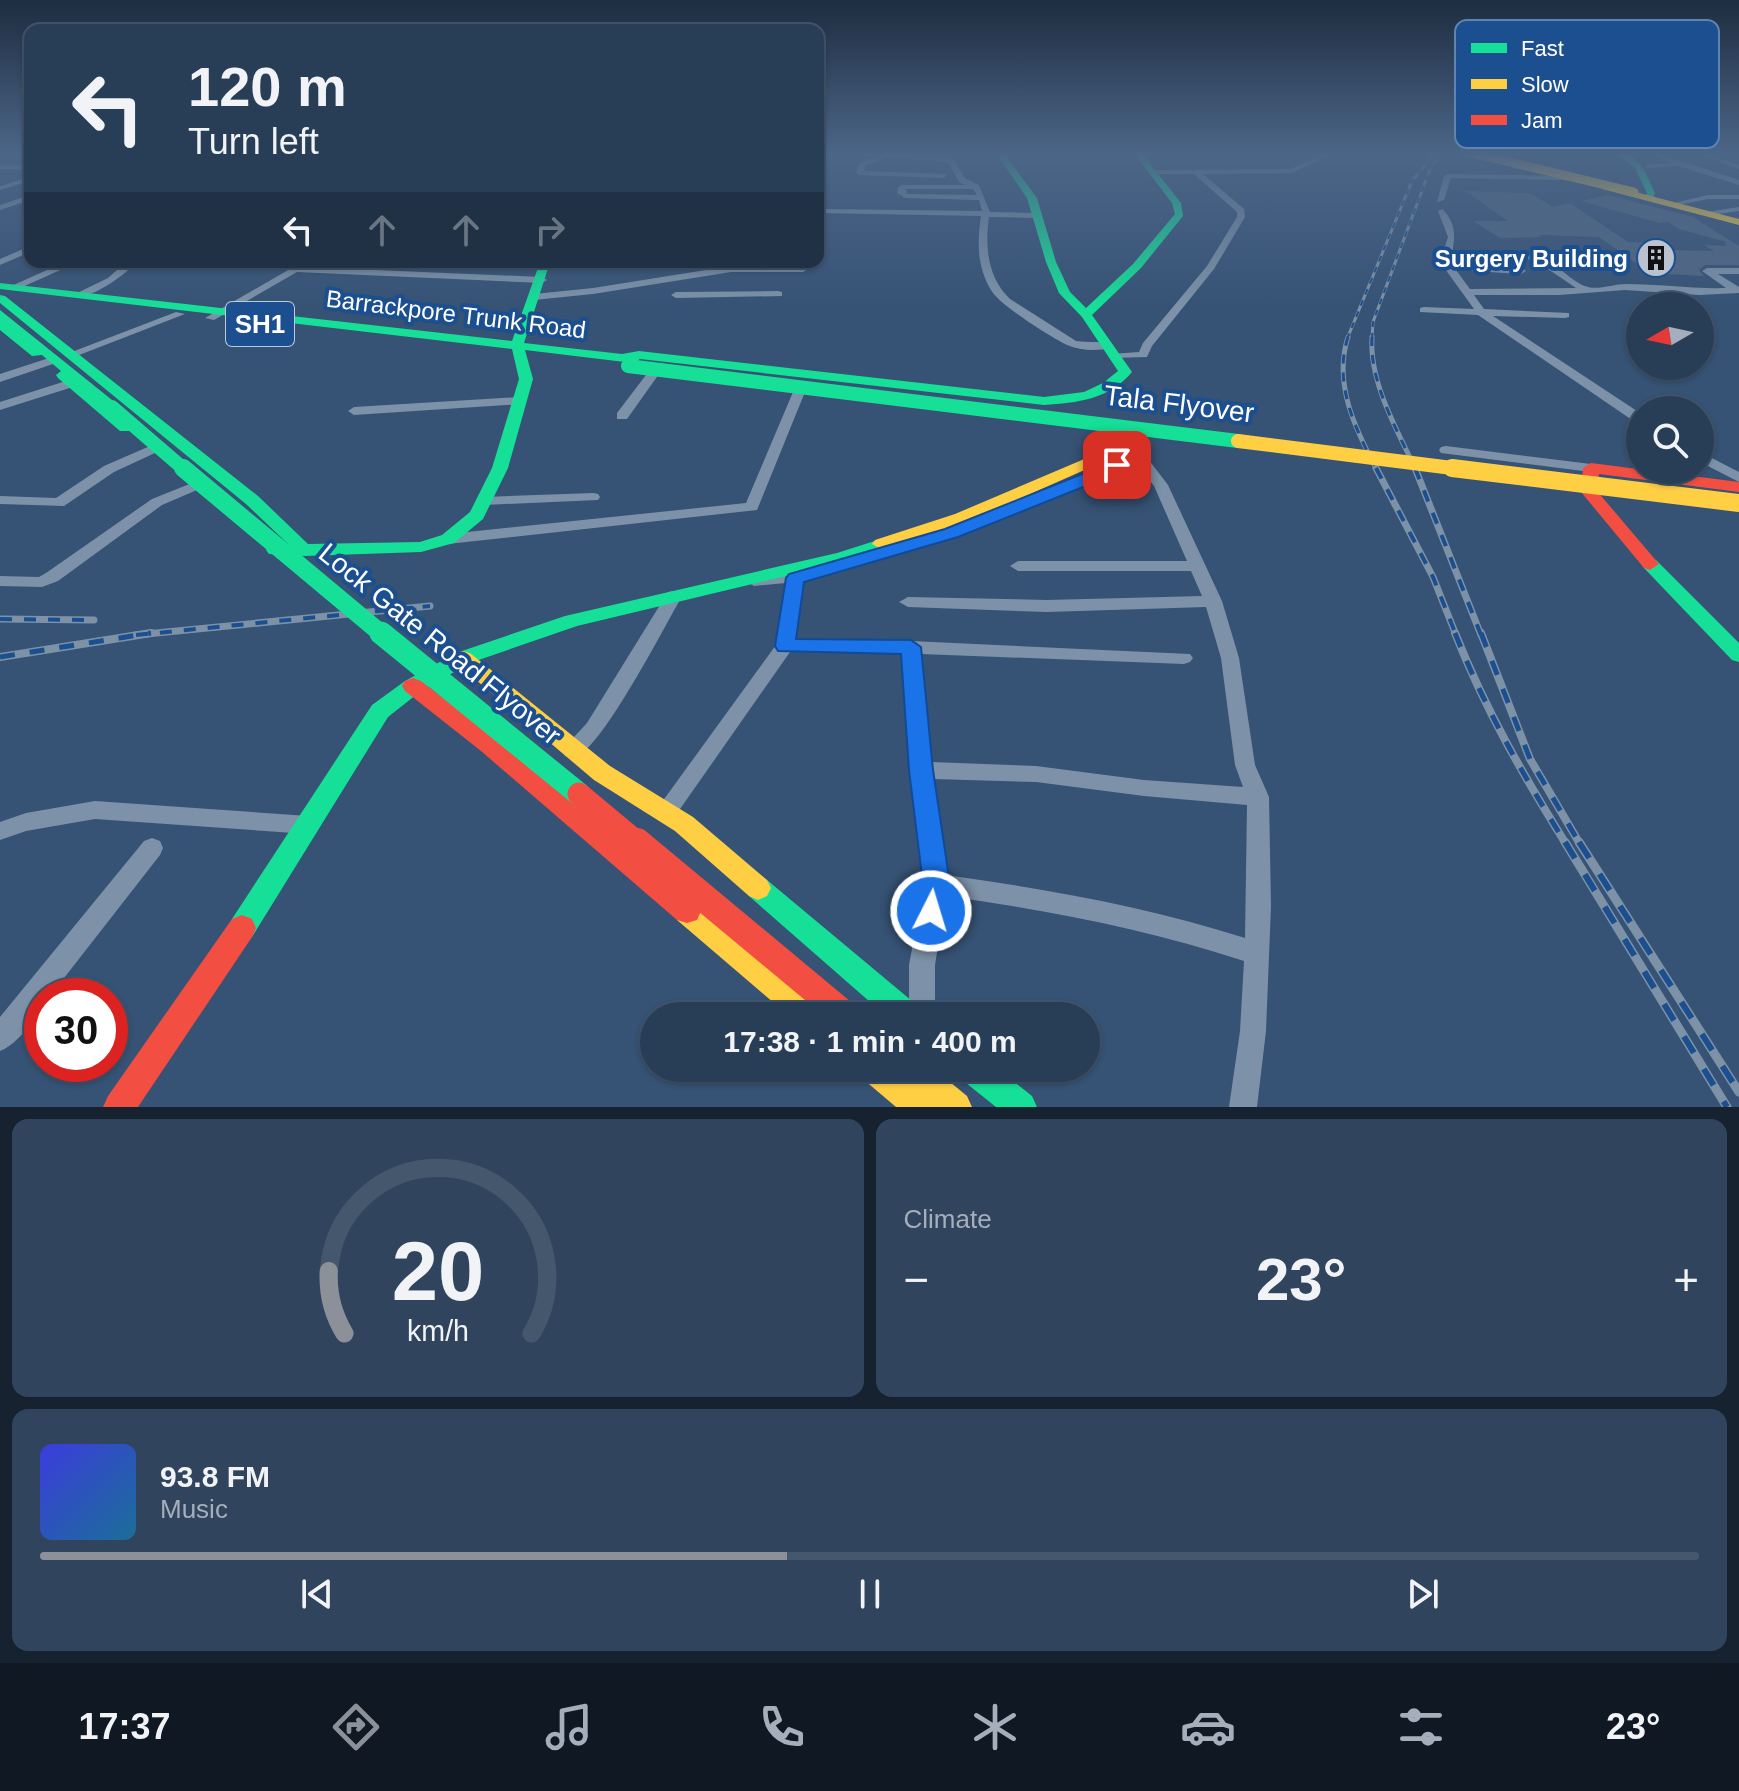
<!DOCTYPE html>
<html lang="en">
<head>
<meta charset="utf-8">
<style>
	body { margin:0; font-family:Helvetica,sans-serif; background:#30455d; color:#f1f3f6; height:100vh; display:flex; flex-direction:column; font-size:30px; white-space:nowrap }
	* { box-sizing:border-box; margin:0 }
	p { font-size:26px; color:#a5aeba }
	.icon { flex:none; width:44px; height:44px; fill:none; stroke:currentColor; stroke-width:2; stroke-linecap:round; stroke-linejoin:round }
	.map { position:relative; height:1107px; overflow:hidden }
	.side { display:flex; flex-direction:column; gap:12px; padding:12px; background:#162230; flex:1 }
	.side>* { flex:none }
	.guide { position:absolute; left:24px; top:24px; width:800px; height:244px; border-radius:16px; box-shadow:0 2px 6px #0004,0 0 0 2px #44576d; background:#283e57; color:#f1f3f6; overflow:hidden }
	.needle { width:52px; rotate:261deg }
	.controls { position:absolute; left:1626px; top:292px; display:grid; gap:16px }
	.controls a { display:grid; place-items:center; width:88px; height:88px; border-radius:50%; background:#283e57; box-shadow:0 2px 6px #0004,0 0 0 2px #44576d; font-size:40px }
	.speed { position:absolute; left:24px; top:978px; display:flex; gap:16px; font-size:40px; font-weight:700; text-align:center }
	.speed>* { display:grid; place-content:center; width:104px; height:104px; border-radius:50%; background:#283e57; box-shadow:0 2px 6px #0004,0 0 0 2px #44576d; line-height:1 }
	.speed .limit { border:12px solid #d22; background:#fff; color:#111 }
	.pin { position:absolute; display:grid; place-items:center; width:68px; height:68px; color:#fff; margin:-34px; border-radius:16px; box-shadow:0 4px 12px #0006 }
	.me { position:absolute; width:88px; margin:-44px; rotate:5deg; stroke-linejoin:round; filter:drop-shadow(0 0 6px #0008) }
	.turn { display:flex; align-items:center; gap:28px; height:168px; padding:0 32px; font-size:36px }
	.turn .icon { width:104px; height:104px; stroke-width:2.5 }
	.turn b { display:block; font-size:56px; line-height:68px }
	.lanes { display:flex; align-items:center; height:76px; padding:0 32px; background:#0003; justify-content:center; gap:40px; direction:ltr }
	.lanes .off { opacity:.35 }
	.big { font-size:60px; font-weight:700; line-height:1.1 }
	.side .tile { flex:1; display:flex; flex-direction:column; justify-content:center; gap:12px; min-width:0; padding:0 28px; border-radius:16px; background:#30455d }
	.side .dial { align-items:center; gap:0 }
	.dial svg { height:208px; overflow:visible; fill:none; stroke:#44576d; stroke-width:7; stroke-linecap:round; text-anchor:middle }
	.dial text { fill:#f1f3f6; stroke:none }
	.song { display:flex; align-items:center; gap:24px }
	.cover { width:96px; height:96px; border-radius:12px; background:linear-gradient(135deg,hsl(240 70% 55%),hsl(200 70% 35%)) }
	.played { height:8px; border-radius:4px; background:linear-gradient(90deg,#8c9099 45%,#44576d 45%) }
	.keys { display:flex; justify-content:space-around; direction:ltr }
	.heat { display:flex; justify-content:space-between; align-items:center; font-size:44px; direction:ltr }
	.side .tiles { flex:1; display:grid; gap:12px; grid-template-columns:1fr 1fr }
	.tile:last-child { grid-column:span 2 }
	.trip { position:absolute; left:640px; top:1002px; width:460px; height:80px; border-radius:40px; background:#283e57; box-shadow:0 2px 6px #0004,0 0 0 2px #44576d; font-weight:700; line-height:80px; text-align:center }
	.tab-bar { display:flex; height:128px; justify-content:space-around; align-items:center; background:#101923; color:#a5aeba }
	.tab-bar .icon { width:56px; height:56px }
	.tab-bar .current { color:#8c9099 }
	.tab-bar b { font-size:36px; color:#f1f3f6 }
	.map>svg:first-child { display:block }
	.building { fill:#506783 }
	.lines { fill:none; stroke-linecap:round; stroke-linejoin:round }
	.street { fill:#7d92a8; fill-rule:evenodd }
	.fast { fill:#16e098; fill-rule:evenodd }
	.slow { fill:#ffcf43; fill-rule:evenodd }
	.jam { fill:#f24e42; fill-rule:evenodd }
	.rail-far4-casing { stroke:#7e92a7; stroke-width:3 }
	.rail-far3-casing { stroke:#7e92a7; stroke-width:5 }
	.rail-far2-casing { stroke:#7e92a7; stroke-width:7 }
	.rail-far1-casing { stroke:#7e92a7; stroke-width:8 }
	.rail-casing { stroke:#7e92a7; stroke-width:9 }
	.rail-far4 { stroke:#1b4f8f; stroke-width:2; stroke-dasharray:6; stroke-linecap:butt }
	.rail-far3 { stroke:#1b4f8f; stroke-width:3; stroke-dasharray:9; stroke-linecap:butt }
	.rail-far2 { stroke:#1b4f8f; stroke-width:4; stroke-dasharray:12; stroke-linecap:butt }
	.rail-far1 { stroke:#1b4f8f; stroke-width:5; stroke-dasharray:15; stroke-linecap:butt }
	.rail { stroke:#1b4f8f; stroke-width:6; stroke-dasharray:19; stroke-linecap:butt }
	.fast-bridge-far2 { stroke:#16e098; stroke-width:14 }
	.fast-bridge-far1 { stroke:#16e098; stroke-width:18 }
	.fast-bridge { stroke:#16e098; stroke-width:23 }
	.slow-bridge-far2 { stroke:#ffcf43; stroke-width:9 }
	.slow-bridge-far1 { stroke:#ffcf43; stroke-width:14 }
	.slow-bridge { stroke:#ffcf43; stroke-width:18 }
	.jam-bridge-far1 { stroke:#f24e42; stroke-width:23 }
	.jam-bridge { stroke:#f24e42; stroke-width:28 }
	.route { fill:#1a73e8; stroke:#114b97; stroke-width:2 }
	.labels { text-anchor:middle; dominant-baseline:central; stroke-width:8; stroke-linejoin:round; paint-order:stroke }
	.far-poi-label { font-size:24px; font-weight:bold; fill:#fff; stroke:#1b4f8f; text-anchor:end }
	.far-street-label { font-size:24px; fill:#fff; stroke:#1b4f8f }
	.shield { fill:#1b4f8f; stroke:#bbcadd; stroke-width:2 }
	.shield-label { font-size:26px; font-weight:bold; fill:#fff }
	.street-label { font-size:28px; fill:#fff; stroke:#1b4f8f }
	.key { fill:#1b4f8f; stroke:#5f84b1; stroke-width:2 }
	.key-label { font-size:22px; fill:#fff }
</style>
</head>
<body>
<div class="map">
<svg width="1739" height="1107" viewBox="0 0 1739 1107">
	<rect width="100%" height="100%" fill="#365274"/>
	<polygon class="building" points="1465,191 1530,193 1553,207 1570,203 1628,242 1659,243 1670,250 1714,251 1704,245 1725,246 1726,242 1679,229 1668,222 1660,223 1581,201 1608,195 1693,217 1739,246 1739,265 1705,265 1699,270 1704,276 1666,274 1651,264 1636,263 1599,237 1537,235 1542,237 1500,238 1473,221 1508,221"/>
	<g class="lines">
		<g class="street">
			<path d="M840 152 945 157V152H951V155L965 178 979 185 990 212 1040 213 1041 215 1037 218 989 217C985 246 987 277 1010 299L1076 341C1087 343 1104 340 1113 346L1111 348C1097 351 1081 351 1067 345 1052 338 998 304 991 290 977 267 977 242 981 216L818 213 819 209 982 211 979 200 905 198 897 193 898 187 902 185H965L959 182 948 162 889 157 866 165 864 171 947 174 944 178 860 175 856 173 860 162 877 157ZM906 189H973L977 195 907 194Z"/>
			<polygon points="1327,152 1336,152 1292,173 1203,174 1244,209 1245,217 1214,269 1152,346 1147,357 1111,358 1111,354 1139,352 1143,343 1207,266 1237,217 1237,212 1194,174 1152,174 1149,170 1291,169"/>
			<polygon points="1643,152 1653,152 1739,180 1739,185 1678,166 1645,168 1648,164 1671,163"/>
			<polygon points="1703,152 1739,165 1739,169 1701,155"/>
			<polygon points="0,165 30,166 30,170 0,169"/>
			<polygon points="1448,174 1563,176 1567,178 1563,180 1451,178 1444,200 1437,202 1444,176"/>
			<polygon points="30,177 30,181 0,190 0,186"/>
			<polygon points="30,195 30,200 0,210 0,205"/>
			<polygon points="1708,195 1739,195 1739,199 1708,199 1678,205 1674,203"/>
			<polygon points="1739,207 1739,211 1711,215 1707,212"/>
			<path d="M1442 209C1458 223 1455 242 1450 262L1452 264 1521 268 1526 271 1521 274 1456 270 1470 289 1576 288 1539 263 1528 259V255C1553 255 1567 281 1588 287 1599 290 1614 284 1626 284 1659 284 1692 289 1726 288L1702 271 1707 268H1739V274H1718L1739 287V293L1699 295 1625 290 1559 295H1474L1484 309 1569 313V317L1565 318 1493 316 1640 413V423L1635 422 1478 315 1420 312V308L1424 307 1474 309 1440 262 1448 237 1438 211Z"/>
			<polygon points="30,246 30,252 0,265 0,259"/>
			<polygon points="65,262 78,262 18,289 9,287"/>
			<path d="M126 262H137C125 274 90 302 75 294L108 278Z"/>
			<polygon points="302,262 305,263 306,267 542,277 547,280 542,283 297,272 214,320 205,318"/>
			<polygon points="731,266 803,266 808,269 803,272 731,272 593,294 534,300 529,297 534,294 593,288"/>
			<polygon points="778,291 782,292 782,296 676,298 671,295 676,292"/>
			<polygon points="176,312 185,314 74,357 64,355"/>
			<polygon points="49,358 55,362 53,364 0,382 0,374"/>
			<polygon points="653,370 659,374 627,419 617,419 617,413 649,371"/>
			<polygon points="72,379 78,383 76,386 0,410 0,402"/>
			<polygon points="799,388 805,392 757,510 448,544 440,539 448,534 746,503 793,392"/>
			<polygon points="519,397 523,398 523,404 354,415 348,411 354,407"/>
			<polygon points="150,446 155,447 157,450 155,453 114,472 64,506 0,504 0,496 56,498 104,466"/>
			<polygon points="1446,446 1591,464 1598,468 1591,472 1441,453 1439,450 1441,447"/>
			<path d="M1137 450 1142 451 1168 485 1222 601 1239 658 1255 765 1269 797 1271 906 1266 1031 1257 1107H1229L1240 1031 1244 961C1147 929 1047 910 946 896L935 965V1016H909V965L924 884 911 770 902 653 790 652 673 819 665 822 657 819 654 813 776 645 786 583 754 586 746 581 748 577 825 566 953 526 1045 492ZM1135 461 1154 486 1187 561H1018L1010 566 1018 571H1191L1202 596 1047 600 908 597 899 602 908 607 1047 612 1206 607 1221 658 1235 765 1243 787 1144 780 1036 766 931 762 921 654 1184 664 1190 662 1193 658 1190 654 911 641 795 640 803 581C840 574 875 561 910 550 988 526 1063 498 1135 461ZM933 779 1036 782 1144 796 1247 805 1245 938C1148 907 1048 889 946 875Z"/>
			<polygon points="1700,452 1739,472 1739,482 1700,462"/>
			<polygon points="192,483 199,487 197,490 162,505 58,581 42,587 0,586 0,576 39,577 46,573 152,499"/>
			<polygon points="593,493 598,494 600,497 598,500 484,505 477,501 484,497"/>
			<path d="M674 591 682 596C665 626 603 746 577 756 571 759 570 757 565 756L562 750 587 723 668 592Z"/>
			<polygon points="95,801 308,816 316,819 319,825 316,831 308,834 95,819 26,831 0,840 0,822 26,813"/>
			<path d="M152 838 160 841 163 848 160 855 50 996H42C42 1014 17 1045 0 1051V1017L144 841Z"/>
		</g>
		<g class="fast">
			<path d="M995 152H1003L1037 198 1056 262 1070 292 1086 308 1133 264 1175 214 1172 203 1133 152H1141L1181 203 1183 216 1141 268 1092 315 1132 372C1110 399 1077 403 1044 405L640 359 633 363 525 350 533 379 508 468 483 519 454 543 421 552 305 556 269 554 266 550 269 546 288 544 246 504 0 303V295L5 296 258 496 308 544 420 542 442 535 470 512 492 468 519 379 512 349 0 289V283L512 341 540 262H550L524 343 622 354 639 351 1044 397 1084 392 1103 383 1118 371 1082 317 1059 293 1046 262 1027 198Z"/>
			<path d="M1615 152C1638 151 1647 175 1655 193L1652 200 1644 198 1647 193 1635 168Z"/>
			<polygon points="0,310 117,404 119,407 114,411 130,425 130,431 120,431 58,378 56,375 61,371 42,355 32,356 0,330"/>
			<polygon points="881,539 890,544 887,548 848,561 577,626 470,663 421,691 388,717 252,937 242,941 232,937 228,928 232,919 372,705 405,681 456,653 565,616 837,553"/>
			<polygon points="1650,558 1656,560 1739,643 1739,662 1732,660 1644,568 1641,564"/>
			<polygon points="758,876 767,880 918,1006 923,1016 886,1016 749,896 745,888 749,880"/>
			<polygon points="957,1068 997,1068 1032,1096 1037,1107 996,1107 961,1079"/>
		</g>
		<g class="slow">
			<polygon points="1605,184 1739,219 1739,225 1602,189"/>
			<polygon points="1150,424 1157,428 1132,449 967,522 881,549 872,544 875,540 955,514 1122,443"/>
			<polygon points="463,651 470,653 610,766 693,817 767,880 771,888 767,896 758,900 749,896 675,831 594,780 456,663 453,658 456,653"/>
			<polygon points="687,899 697,902 821,1006 826,1016 789,1016 677,920 673,911 677,902"/>
			<polygon points="859,1068 933,1068 967,1096 972,1107 896,1107 863,1079"/>
		</g>
		<g class="jam">
			<polygon points="1591,463 1739,482 1739,492 1599,474 1597,491 1659,564 1650,570 1644,568 1581,492 1583,468"/>
			<polygon points="413,678 421,681 497,739 697,902 701,911 697,920 687,923 677,920 481,751 405,691 402,686 405,681"/>
			<polygon points="242,915 252,919 256,928 252,937 138,1107 103,1107 108,1096 232,919"/>
		</g>
		<defs>
			<g id="rail-far4">
				<polyline points="1347,339 1412,181 1435,152"/>
				<polyline points="1372,339 1373,322 1432,164 1447,152"/>
			</g>
			<g id="rail-far3">
				<path d="M1348 337C1333 383 1355 429 1377 470"/>
				<path d="M1372 337C1369 382 1397 430 1416 470"/>
			</g>
			<g id="rail-far2">
				<polyline points="1376,468 1433,577 1456,635"/>
				<polyline points="1415,468 1481,635"/>
				<polyline points="0,619 94,620"/>
				<polyline points="136,635 430,606"/>
			</g>
			<g id="rail-far1">
				<path d="M1455 633C1486 711 1522 773 1566 844"/>
				<polyline points="1481,633 1530,759 1580,844"/>
				<polyline points="0,657 151,633"/>
			</g>
			<g id="rail">
				<polyline points="1565,842 1727,1107"/>
				<polyline points="1579,842 1739,1092"/>
			</g>
		</defs>
		<use href="#rail-far4" class="rail-far4-casing"/>
		<use href="#rail-far3" class="rail-far3-casing"/>
		<use href="#rail-far2" class="rail-far2-casing"/>
		<use href="#rail-far1" class="rail-far1-casing"/>
		<use href="#rail" class="rail-casing"/>
		<use href="#rail-far4" class="rail-far4"/>
		<use href="#rail-far3" class="rail-far3"/>
		<use href="#rail-far2" class="rail-far2"/>
		<use href="#rail-far1" class="rail-far1"/>
		<use href="#rail" class="rail"/>
		<g class="fast-bridge-far2">
			<polyline points="628,366 1238,441"/>
			<polyline points="112,407 185,470"/>
		</g>
		<polyline class="fast-bridge-far1" points="183,468 383,635"/>
		<polyline class="fast-bridge" points="381,633 579,794"/>
		<polyline class="slow-bridge-far2" points="1468,152 1634,192"/>
		<polyline class="slow-bridge-far1" points="1238,441 1468,470"/>
		<polyline class="slow-bridge" points="1452,468 1739,503"/>
		<polyline class="jam-bridge-far1" points="579,794 639,844"/>
		<polyline class="jam-bridge" points="637,842 846,1016"/>
	</g>
	<linearGradient id="sky" x2="0" y2="1"><stop stop-color="#1e2d40"/><stop offset="0.5" stop-color="#4c6688"/><stop offset="1" stop-color="#4c6688" stop-opacity="0"/></linearGradient>
	<rect width="1739" height="307" fill="url(#sky)"/>
	<polygon class="route" points="1117,460 1125,465 1103,479 958,537 804,582 796,639 911,640 921,647 933,770 950,884 941,920 931,924 922,920 918,911 923,884 909,770 901,654 778,651 775,646 786,578 789,574 945,529"/>
	<defs>
		<symbol id="building-disc" viewBox="-11 -11 22 22"><circle r="9.5" fill="#b9c2ce" stroke="#1b4f8f"/><path d="M-4-6H4V6H1V3H-1V6H-4ZM-2.5-4.3h1.7v1.8h-1.7ZM.8-4.3h1.7v1.8H.8ZM-2.5-1h1.7V.8h-1.7ZM.8-1h1.7V.8H.8Z" fill="#111"/></symbol>
	</defs>
	<g fill-rule="evenodd">
		<use href="#building-disc" x="1634" y="236" width="44" height="44"/>
	</g>
	<g class="labels">
		<g class="far-poi-label">
			<text x="1628" y="258">Surgery Building</text>
		</g>
		<g class="far-street-label">
			<text transform="translate(456 314) rotate(7)">Barrackpore Trunk Road</text>
		</g>
		<rect class="shield" x="226" y="302" width="68" height="44" rx="6"/>
		<g class="shield-label">
			<text x="260" y="324">SH1</text>
		</g>
		<g class="street-label">
			<text transform="translate(1179 404) rotate(7)">Tala Flyover</text>
			<text transform="translate(440 644) rotate(39)">Lock Gate Road Flyover</text>
		</g>
	</g>
	<rect x="1455" y="20" width="264" height="128" rx="12" class="key"/>
	<rect x="1471" y="43" width="36" height="10" fill="#16e098"/>
	<rect x="1471" y="79" width="36" height="10" fill="#ffcf43"/>
	<rect x="1471" y="115" width="36" height="10" fill="#f24e42"/>
	<g class="key-label">
		<text x="1521" y="56">Fast</text>
		<text x="1521" y="92">Slow</text>
		<text x="1521" y="128">Jam</text>
	</g>
</svg>
<div class="controls">
<a><svg class="needle" viewBox="-14 -14 28 28"><path d="M0-13l5 13h-10z" fill="#e53935"/><path d="M0 13l5-13h-10z" fill="#a5aeba"/></svg></a>
<a><svg class="icon" aria-label="search" viewBox="0 0 24 24"><circle cx="10" cy="10" r="6"/><path d="M15 15l6 6"/></svg></a>
</div>
<div class="speed"><div class="limit">30</div></div>
<div class="pin" style="left:1117px;top:465px;background:#d93025"><svg class="icon" aria-label="arrive" viewBox="0 0 24 24"><path d="M6 21V4h12l-3 4 3 4H6"/></svg></div>
<svg class="me" style="left:931px;top:911px" viewBox="-20 -20 40 40"><circle r="17" fill="#1a73e8" stroke="#fff" stroke-width="3"/><path d="M0-11L8 9 0 5-8 9z" fill="#fff"/></svg>
<div class="trip">17:38 · 1 min · 400 m</div>
<div class="guide">
<div class="turn"><svg class="icon" aria-label="left" viewBox="0 0 24 24"><path d="M17 20v-9H6M10 6l-5 5 5 5"/></svg><div><b>120 m</b>Turn left</div></div>
<div class="lanes"><svg class="icon" aria-label="left" viewBox="0 0 24 24"><path d="M17 20v-9H6M10 6l-5 5 5 5"/></svg><svg class="icon off" aria-label="ahead" viewBox="0 0 24 24"><path d="M12 20V5M6 11l6-6 6 6"/></svg><svg class="icon off" aria-label="ahead" viewBox="0 0 24 24"><path d="M12 20V5M6 11l6-6 6 6"/></svg><svg class="icon off" aria-label="right" viewBox="0 0 24 24"><path d="M7 20v-9h11M14 6l5 5-5 5"/></svg></div>
</div>
</div>
<section class="side">
<div class="tiles">
<div class="tile dial"><svg viewBox="0 0 100 80">
<path d="M14 69A42 42 0 1 1 86 69"/>
<path d="M14 69A42 42 0 0 1 8 45" stroke="#8c9099"/>
<text x="50" y="56" font-size="32" font-weight="700">20</text>
<text x="50" y="72" font-size="11">km/h</text>
</svg></div>
<div class="tile"><p>Climate</p>
<div class="heat"><a>−</a><b class="big">23°</b><a>+</a></div>
</div>
<div class="tile">
<div class="song"><i class="cover"></i><div><b>93.8 FM</b><p>Music</p></div></div>
<div class="played"></div>
<div class="keys"><svg class="icon" aria-label="previous" viewBox="0 0 24 24"><path d="M18 5L8 12l10 7zM5 5v14"/></svg><svg class="icon" aria-label="pause" viewBox="0 0 24 24"><path d="M8 5v14M16 5v14"/></svg><svg class="icon" aria-label="next" viewBox="0 0 24 24"><path d="M6 5l10 7-10 7zM19 5v14"/></svg></div>
</div>
</div>
</section>
<nav class="tab-bar">
<b>17:37</b>
<svg class="icon current" aria-label="directions" viewBox="0 0 24 24"><path d="M12 3l9 9-9 9-9-9zM9 14v-3h6M13 9l2 2-2 2"/></svg>
<svg class="icon" aria-label="music" viewBox="0 0 24 24"><path d="M9 18V5l10-2v13"/><circle cx="6" cy="18" r="3"/><circle cx="16" cy="16" r="3"/></svg>
<svg class="icon" aria-label="phone" viewBox="0 0 24 24"><path d="M5 4h4l2 5-3 2q2 4 5 5l2-3 5 2v4C11 20 4 13 5 4z"/></svg>
<svg class="icon" aria-label="climate" viewBox="0 0 24 24"><path d="M12 3v18M4 7l16 10M4 17L20 7"/></svg>
<svg class="icon" aria-label="car" viewBox="0 0 24 24"><path d="M5 17H2v-5l4-1 3-4h7l3 4 3 1v5h-3M9 17h6M6 11h13"/><circle cx="7" cy="17" r="2"/><circle cx="17" cy="17" r="2"/></svg>
<svg class="icon" aria-label="filters" viewBox="0 0 24 24"><path d="M4 7h16M4 17h16"/><circle cx="9" cy="7" r="2"/><circle cx="15" cy="17" r="2"/></svg>
<b>23°</b>
</nav>
</body>
</html>
